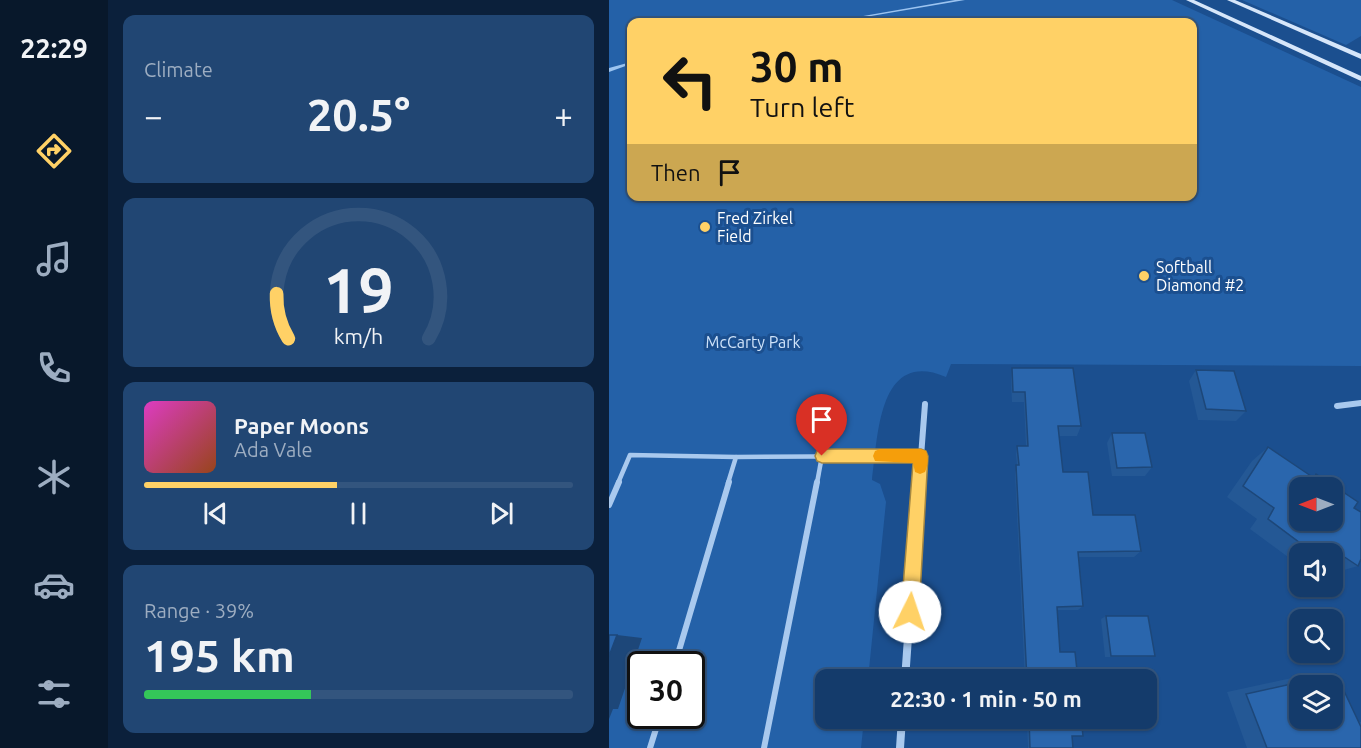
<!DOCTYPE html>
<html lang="en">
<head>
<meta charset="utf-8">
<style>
	body { margin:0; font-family:Ubuntu,sans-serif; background:#214673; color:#f1f3f6; height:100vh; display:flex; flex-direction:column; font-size:22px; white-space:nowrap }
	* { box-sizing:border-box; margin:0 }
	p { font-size:20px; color:#9dadc1 }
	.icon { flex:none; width:33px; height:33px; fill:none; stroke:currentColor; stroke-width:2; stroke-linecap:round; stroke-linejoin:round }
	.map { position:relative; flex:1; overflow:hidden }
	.details { display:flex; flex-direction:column; gap:15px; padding:15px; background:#0b203b; width:501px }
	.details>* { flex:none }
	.banner { position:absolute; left:18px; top:18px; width:570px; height:183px; border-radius:12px; box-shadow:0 2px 4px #0004,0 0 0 2px #33557e; background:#ffd166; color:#111; overflow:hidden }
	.needle { width:39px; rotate:270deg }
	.controls { position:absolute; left:680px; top:477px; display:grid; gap:12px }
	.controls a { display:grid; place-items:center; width:54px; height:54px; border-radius:12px; background:#143b6b; box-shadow:0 2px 4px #0004,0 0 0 2px #33557e; font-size:30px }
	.speed { position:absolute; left:18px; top:651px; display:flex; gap:12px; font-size:30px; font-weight:700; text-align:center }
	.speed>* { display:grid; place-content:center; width:78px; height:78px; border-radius:50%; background:#143b6b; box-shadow:0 2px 4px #0004,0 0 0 2px #33557e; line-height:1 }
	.speed .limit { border:3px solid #111; border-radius:9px; background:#fff; color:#111 }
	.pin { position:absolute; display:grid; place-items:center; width:51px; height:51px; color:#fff; margin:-62px -26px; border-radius:50% 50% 50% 0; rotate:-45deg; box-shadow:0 0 6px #0007 }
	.pin .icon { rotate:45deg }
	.me { position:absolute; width:66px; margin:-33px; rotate:4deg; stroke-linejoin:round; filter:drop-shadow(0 0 4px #0008) }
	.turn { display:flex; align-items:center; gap:21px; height:126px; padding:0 24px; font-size:27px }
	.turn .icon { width:78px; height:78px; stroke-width:2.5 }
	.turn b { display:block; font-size:42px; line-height:51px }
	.then { display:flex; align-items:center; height:57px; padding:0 24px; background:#0003; gap:12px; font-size:22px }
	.big { font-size:45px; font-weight:700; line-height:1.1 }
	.details .card { flex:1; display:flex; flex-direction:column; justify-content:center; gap:9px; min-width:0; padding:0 21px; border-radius:12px; background:#214673 }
	.details .dial { align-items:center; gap:0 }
	.dial svg { height:156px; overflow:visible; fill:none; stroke:#33557e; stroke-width:7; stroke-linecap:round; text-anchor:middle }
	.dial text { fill:#f1f3f6; stroke:none }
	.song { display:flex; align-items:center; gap:18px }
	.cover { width:72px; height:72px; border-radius:9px; background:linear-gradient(135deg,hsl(310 70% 55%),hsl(20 70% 35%)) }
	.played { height:6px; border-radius:3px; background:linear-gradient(90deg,#ffd166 45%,#33557e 45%) }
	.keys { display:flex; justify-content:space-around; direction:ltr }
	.heat { display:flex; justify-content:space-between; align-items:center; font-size:33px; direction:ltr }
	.charge { height:9px; border-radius:4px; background:linear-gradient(90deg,#34c759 39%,#33557e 0) }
	.trip { position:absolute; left:206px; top:669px; width:342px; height:60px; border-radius:12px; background:#143b6b; box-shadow:0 2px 4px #0004,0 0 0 2px #33557e; font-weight:700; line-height:60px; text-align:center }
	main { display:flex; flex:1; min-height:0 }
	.dock { display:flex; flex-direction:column; width:108px; justify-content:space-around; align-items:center; background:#08182b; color:#9dadc1 }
	.dock .icon { width:42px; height:42px }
	.dock .current { color:#ffd166 }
	.dock b { font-size:27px; color:#f1f3f6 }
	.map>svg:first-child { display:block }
	.green { fill:#2461a8; fill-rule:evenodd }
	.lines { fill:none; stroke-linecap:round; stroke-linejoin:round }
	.stream { fill:#9cc4f0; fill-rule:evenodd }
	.lane-far1 { stroke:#a9c9ee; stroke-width:4.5 }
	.lane { stroke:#a9c9ee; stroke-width:6 }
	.street-far1 { stroke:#a9c9ee; stroke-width:6 }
	.street { stroke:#a9c9ee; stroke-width:8 }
	.secondary { fill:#d6e6fa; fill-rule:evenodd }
	.wall { fill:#245895 }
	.shaded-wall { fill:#1d4779 }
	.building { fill:#2a66ad; stroke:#1d4779; stroke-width:1.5; fill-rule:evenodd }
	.route { fill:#ffd166; stroke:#a68842; stroke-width:1.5 }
	.slow { fill:#f59e0b }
	.poi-dot { fill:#ffd166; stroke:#1b4f8f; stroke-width:2 }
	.labels { text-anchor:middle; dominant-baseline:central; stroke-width:6; stroke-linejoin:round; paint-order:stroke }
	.poi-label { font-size:16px; fill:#fff; stroke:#1b4f8f; text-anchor:start }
	.park-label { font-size:16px; fill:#cfe3fa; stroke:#1b4f8f }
</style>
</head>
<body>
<main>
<nav class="dock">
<b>22:29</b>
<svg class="icon current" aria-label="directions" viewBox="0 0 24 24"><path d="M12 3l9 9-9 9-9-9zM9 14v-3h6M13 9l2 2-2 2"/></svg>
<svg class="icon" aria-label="music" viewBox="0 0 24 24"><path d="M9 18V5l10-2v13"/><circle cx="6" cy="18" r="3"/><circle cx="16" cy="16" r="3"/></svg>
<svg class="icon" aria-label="phone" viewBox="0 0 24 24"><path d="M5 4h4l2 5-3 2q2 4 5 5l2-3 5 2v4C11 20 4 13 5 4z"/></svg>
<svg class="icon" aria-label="climate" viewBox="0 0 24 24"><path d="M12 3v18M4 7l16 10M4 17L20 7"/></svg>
<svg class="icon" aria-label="car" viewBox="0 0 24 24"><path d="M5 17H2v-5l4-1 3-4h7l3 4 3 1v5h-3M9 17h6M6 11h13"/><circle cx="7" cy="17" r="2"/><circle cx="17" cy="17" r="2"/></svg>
<svg class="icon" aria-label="filters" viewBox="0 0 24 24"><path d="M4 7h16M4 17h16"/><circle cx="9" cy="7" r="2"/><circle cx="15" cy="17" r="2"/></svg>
</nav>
<section class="details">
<div class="card"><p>Climate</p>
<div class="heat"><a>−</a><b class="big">20.5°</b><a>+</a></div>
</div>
<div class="card dial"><svg viewBox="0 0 100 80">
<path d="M14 69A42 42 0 1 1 86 69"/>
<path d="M14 69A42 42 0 0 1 8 46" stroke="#ffd166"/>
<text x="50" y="56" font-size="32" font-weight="700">19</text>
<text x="50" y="72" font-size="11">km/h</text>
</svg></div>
<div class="card">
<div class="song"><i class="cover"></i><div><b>Paper Moons</b><p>Ada Vale</p></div></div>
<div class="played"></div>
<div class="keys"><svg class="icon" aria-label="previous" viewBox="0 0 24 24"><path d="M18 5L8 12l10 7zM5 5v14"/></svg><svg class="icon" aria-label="pause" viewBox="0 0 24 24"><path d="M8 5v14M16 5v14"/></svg><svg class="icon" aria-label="next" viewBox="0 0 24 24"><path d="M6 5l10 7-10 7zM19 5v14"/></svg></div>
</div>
<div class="card"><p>Range · 39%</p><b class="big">195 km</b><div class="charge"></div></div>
</section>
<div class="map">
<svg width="752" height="748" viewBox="0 0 752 748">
	<rect width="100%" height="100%" fill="#1b4f8f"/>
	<g class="green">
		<path d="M0 0H563L752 87V366L342 364 337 377C269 348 269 437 263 480L271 484 277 502 259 679 216 680V718L255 719 252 748H0ZM22 22H584V196H22ZM32 664H82V716H32Z"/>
		<polygon points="633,0 752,0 752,36 737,45"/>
	</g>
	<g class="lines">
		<g class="stream">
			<polygon points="346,0 356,0 227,22 220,22"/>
			<polygon points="22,62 22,64 0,72 0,68"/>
		</g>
		<g class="lane-far1">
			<polyline points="9,483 21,455 127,457"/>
			<polyline points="119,483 127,457 312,456"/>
			<polyline points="208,483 213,456"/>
		</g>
		<g class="lane">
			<polyline points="0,505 10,482"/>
			<polyline points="66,664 120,482"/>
			<polyline points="41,748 51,716"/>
			<polyline points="155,748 208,482"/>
		</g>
		<g class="street-far1">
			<polyline points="728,406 752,403"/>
			<polyline points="310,483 316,404"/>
		</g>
		<g class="street">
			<polyline points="296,680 310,482"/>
			<polyline points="291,748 293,718"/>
		</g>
		<g class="secondary">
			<polygon points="577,0 585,0 752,76 752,81"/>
			<polygon points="618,0 626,0 752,54 752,59"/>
		</g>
	</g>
	<g class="wall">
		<polygon points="403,368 472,426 468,436 450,436 454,472 484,515 532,551 525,557 469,557 474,606 469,610 448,610 451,652 469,680 416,680 406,474 408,465 407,455 408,446 417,446 415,402 403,402 402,380"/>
		<polygon points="587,370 637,411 627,421 589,420 580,381"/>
		<polygon points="503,433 543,467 536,476 503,476 498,443"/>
		<polygon points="659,447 703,476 707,474 745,508 749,566 724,573 723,572 723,554 690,554 690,565 641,529 648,519 618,497 643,461"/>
		<polygon points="497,616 546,656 538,657 496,657 492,619"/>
		<polygon points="701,674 727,674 749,722 752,722 752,748 638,748 618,692"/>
		<polygon points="418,718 472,718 463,736 464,748 419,748"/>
	</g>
	<polygon class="shaded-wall" points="8,635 33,638 9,709 4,709 0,719 0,656"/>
	<g class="building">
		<polygon points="403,368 464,368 472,426 449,426 454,472 479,472 484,515 526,515 532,551 469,552 474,606 448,607 451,652 466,652 469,680 418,680 407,465 410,465 408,446 419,446 416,392 404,392"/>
		<polygon points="587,370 625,371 637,411 597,409"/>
		<polygon points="503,433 536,433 543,467 508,468"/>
		<path d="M659 447 705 478 707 474 749 502 745 508 752 512V559L749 566 722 548 719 554H706L659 519 665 508 634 486ZM690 488H723V520H690Z"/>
		<polygon points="497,616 539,616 546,656 502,656"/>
		<polygon points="0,635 8,635 0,656"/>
		<path d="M727 674 752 727V748H658L637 694ZM690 686H723V718H690Z"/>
		<polygon points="420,718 472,718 474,736 463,736 464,748 421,748"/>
	</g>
	<polygon class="route" points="213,449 312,449 317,451 319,456 310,612 307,619 301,621 294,619 292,612 304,463 213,463 208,461 206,456 208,451"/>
	<path class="slow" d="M271 449H312L317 451C320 458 319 465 316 472L311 474 306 472 304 463 266 461 264 456 266 451Z"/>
	<g class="poi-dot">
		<circle cx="96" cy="227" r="6"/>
		<circle cx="535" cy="276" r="6"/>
	</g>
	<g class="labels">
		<g class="poi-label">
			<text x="108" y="218">Fred Zirkel<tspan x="108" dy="18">Field</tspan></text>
			<text x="547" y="267">Softball<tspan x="547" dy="18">Diamond #2</tspan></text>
		</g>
		<g class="park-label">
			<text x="144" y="342">McCarty Park</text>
		</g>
	</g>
</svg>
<div class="controls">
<a><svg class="needle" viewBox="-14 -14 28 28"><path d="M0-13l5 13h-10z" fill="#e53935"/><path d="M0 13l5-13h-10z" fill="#9dadc1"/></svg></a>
<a><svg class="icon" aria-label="sound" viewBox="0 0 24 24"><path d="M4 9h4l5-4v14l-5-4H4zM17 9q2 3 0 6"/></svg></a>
<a><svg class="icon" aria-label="search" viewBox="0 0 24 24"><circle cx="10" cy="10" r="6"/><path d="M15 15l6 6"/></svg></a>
<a><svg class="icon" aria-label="layers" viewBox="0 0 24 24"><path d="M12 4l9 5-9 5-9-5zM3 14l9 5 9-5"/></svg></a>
</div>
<div class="speed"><div class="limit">30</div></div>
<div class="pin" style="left:213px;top:456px;background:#d93025"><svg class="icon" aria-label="arrive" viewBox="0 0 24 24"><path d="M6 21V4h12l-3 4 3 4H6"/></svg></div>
<svg class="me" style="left:301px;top:612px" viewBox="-20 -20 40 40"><circle r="19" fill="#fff"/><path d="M0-13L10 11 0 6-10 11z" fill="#ffd166"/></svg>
<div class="trip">22:30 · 1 min · 50 m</div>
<div class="banner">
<div class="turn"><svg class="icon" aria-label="left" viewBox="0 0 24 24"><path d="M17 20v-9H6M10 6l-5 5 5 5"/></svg><div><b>30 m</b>Turn left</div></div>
<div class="then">Then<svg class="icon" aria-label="arrive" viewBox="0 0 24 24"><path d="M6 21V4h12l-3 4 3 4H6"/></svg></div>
</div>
</div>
</main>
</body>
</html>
